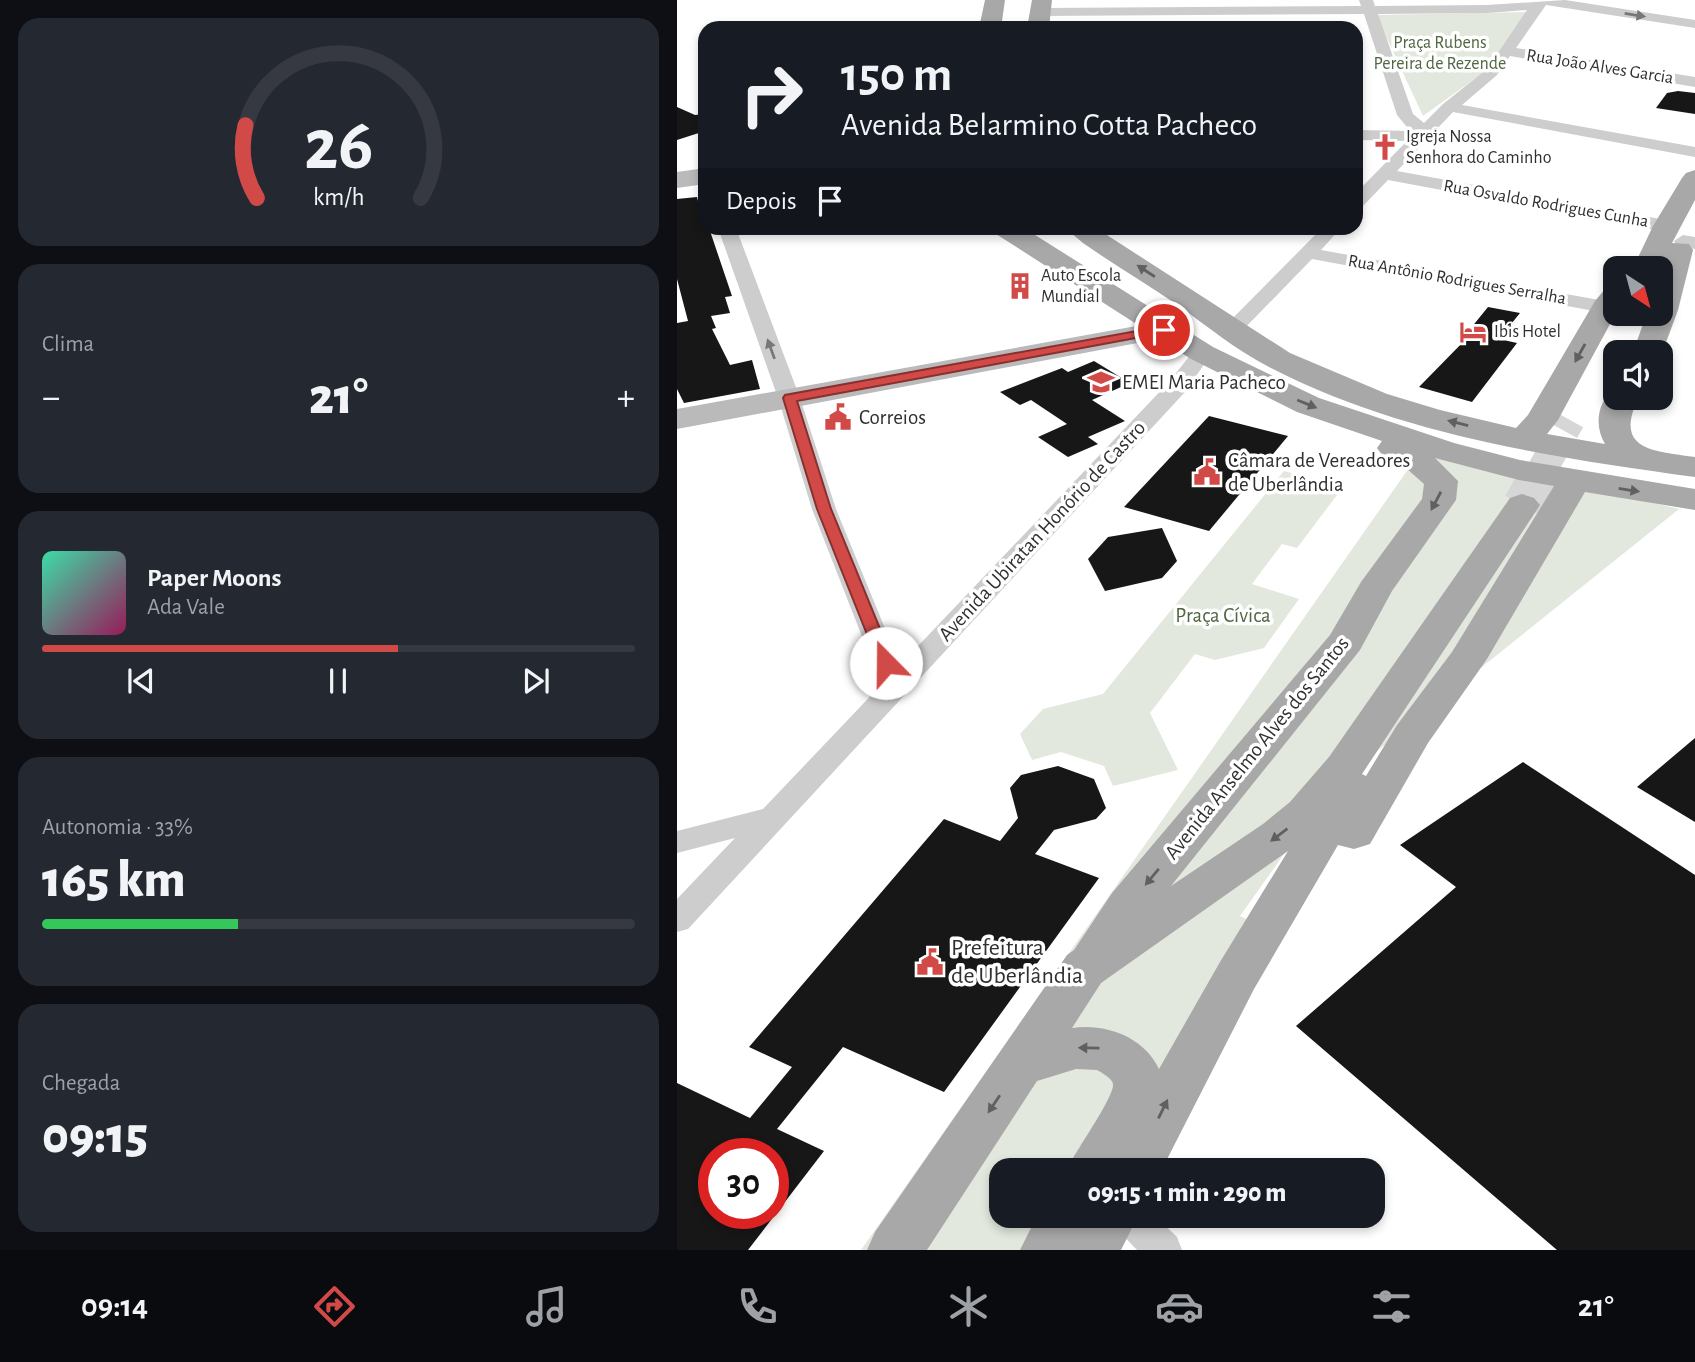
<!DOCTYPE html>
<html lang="pt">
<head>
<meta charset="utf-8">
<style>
	body { margin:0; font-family:"Alegreya Sans",sans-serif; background:#242831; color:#f1f3f6; height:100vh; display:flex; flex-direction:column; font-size:26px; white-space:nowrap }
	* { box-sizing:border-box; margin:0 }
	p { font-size:23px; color:#9ea1a6 }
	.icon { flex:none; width:38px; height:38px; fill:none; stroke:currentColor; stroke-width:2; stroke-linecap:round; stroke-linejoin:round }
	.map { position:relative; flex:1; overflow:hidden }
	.sheet { display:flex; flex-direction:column; gap:18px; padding:18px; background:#0d0f14; width:677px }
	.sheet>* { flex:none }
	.banner { position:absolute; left:21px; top:21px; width:665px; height:214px; border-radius:21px; box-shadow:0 4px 10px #0003; background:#171b24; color:#f1f3f6; overflow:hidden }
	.needle { width:46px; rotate:144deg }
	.buttons { position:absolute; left:926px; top:256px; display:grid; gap:14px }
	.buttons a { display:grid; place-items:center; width:70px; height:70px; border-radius:14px; background:#171b24; box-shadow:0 4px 10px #0003; font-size:35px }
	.speed { position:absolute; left:21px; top:1138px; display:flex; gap:14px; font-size:35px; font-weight:700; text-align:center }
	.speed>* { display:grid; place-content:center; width:91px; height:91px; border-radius:50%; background:#171b24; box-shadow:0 4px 10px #0003; line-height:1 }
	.speed .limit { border:10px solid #d22; background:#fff; color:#111 }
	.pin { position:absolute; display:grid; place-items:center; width:60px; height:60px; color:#fff; margin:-30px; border:4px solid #fff; border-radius:50%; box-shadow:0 2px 7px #0007 }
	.me { position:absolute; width:77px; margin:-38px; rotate:338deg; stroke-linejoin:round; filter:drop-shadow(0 0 5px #0008) }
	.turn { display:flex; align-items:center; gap:24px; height:147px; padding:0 28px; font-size:32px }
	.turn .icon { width:91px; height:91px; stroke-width:2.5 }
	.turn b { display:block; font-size:49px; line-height:60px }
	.then { display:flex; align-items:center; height:66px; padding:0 28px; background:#0003; gap:14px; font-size:26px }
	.big { font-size:52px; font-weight:800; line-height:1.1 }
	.sheet .widget { flex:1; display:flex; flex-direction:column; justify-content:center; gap:10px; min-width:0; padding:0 24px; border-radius:21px; background:#242831 }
	.sheet .dial { align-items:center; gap:0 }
	.dial svg { height:182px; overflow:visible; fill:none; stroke:#363941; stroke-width:7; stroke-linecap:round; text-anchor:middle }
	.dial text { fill:#f1f3f6; stroke:none }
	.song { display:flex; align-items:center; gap:21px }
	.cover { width:84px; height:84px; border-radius:10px; background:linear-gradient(135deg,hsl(160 70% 55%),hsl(330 70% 35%)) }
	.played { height:7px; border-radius:4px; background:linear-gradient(90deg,#d24a48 60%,#363941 60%) }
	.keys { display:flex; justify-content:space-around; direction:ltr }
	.heat { display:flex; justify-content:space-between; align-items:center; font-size:38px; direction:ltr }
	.charge { height:10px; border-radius:5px; background:linear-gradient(90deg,#34c759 33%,#363941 0) }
	.trip { position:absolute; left:312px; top:1158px; width:396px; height:70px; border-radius:21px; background:#171b24; box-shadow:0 4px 10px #0003; font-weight:800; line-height:70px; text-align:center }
	.tabs { display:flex; height:112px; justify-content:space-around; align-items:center; background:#090b0e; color:#9ea1a6 }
	.tabs .icon { width:49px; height:49px }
	.tabs .selected { color:#d24a48 }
	.tabs b { font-size:32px; color:#f1f3f6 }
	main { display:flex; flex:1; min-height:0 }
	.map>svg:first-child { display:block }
	.green { fill:#e2e8dd }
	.building { fill:#171717; fill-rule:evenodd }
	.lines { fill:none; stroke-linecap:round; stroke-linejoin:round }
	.primary-tunnel-far1 { stroke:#d6d6d6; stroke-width:30; stroke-dasharray:30 15; stroke-linecap:butt }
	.primary-tunnel { stroke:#d6d6d6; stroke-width:38; stroke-dasharray:38 19; stroke-linecap:butt }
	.street { fill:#cdcdcd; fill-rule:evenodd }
	.secondary { fill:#bababa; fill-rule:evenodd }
	.primary { fill:#a8a8a8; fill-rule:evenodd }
	.oneway { fill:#777 }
	.oneway2 { fill:#606060 }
	.route { fill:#d24a48; stroke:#88302f; stroke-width:2 }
	.labels { text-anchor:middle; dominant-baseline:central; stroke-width:7; stroke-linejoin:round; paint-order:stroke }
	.far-park-label { font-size:18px; fill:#506742; stroke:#fff }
	.far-street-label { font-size:18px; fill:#303030; stroke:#fff }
	.far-poi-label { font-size:18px; fill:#303030; stroke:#fff; text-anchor:start }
	.poi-label { font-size:21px; fill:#303030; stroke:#fff; text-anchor:start }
	.street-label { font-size:21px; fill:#303030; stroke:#fff }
	.park-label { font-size:21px; fill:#506742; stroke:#fff }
	.near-poi-label { font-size:24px; fill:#303030; stroke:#fff; text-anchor:start }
</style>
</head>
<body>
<main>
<section class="sheet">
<div class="widget dial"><svg viewBox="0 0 100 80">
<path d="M14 69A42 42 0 1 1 86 69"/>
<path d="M14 69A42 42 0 0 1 9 37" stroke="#d24a48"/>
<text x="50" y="56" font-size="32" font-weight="700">26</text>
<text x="50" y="72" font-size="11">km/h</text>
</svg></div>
<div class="widget"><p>Clima</p>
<div class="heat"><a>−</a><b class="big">21°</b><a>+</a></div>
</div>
<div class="widget">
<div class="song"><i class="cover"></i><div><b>Paper Moons</b><p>Ada Vale</p></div></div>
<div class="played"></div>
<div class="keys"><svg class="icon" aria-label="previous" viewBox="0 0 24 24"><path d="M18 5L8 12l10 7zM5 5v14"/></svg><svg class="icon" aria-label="pause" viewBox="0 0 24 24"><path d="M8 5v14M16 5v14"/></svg><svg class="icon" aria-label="next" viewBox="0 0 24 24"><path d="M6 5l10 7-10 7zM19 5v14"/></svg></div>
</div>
<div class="widget"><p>Autonomia · 33%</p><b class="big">165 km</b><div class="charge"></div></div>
<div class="widget"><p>Chegada</p><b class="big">09:15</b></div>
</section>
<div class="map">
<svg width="1018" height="1250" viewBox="0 0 1018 1250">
	<rect width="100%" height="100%" fill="#fff"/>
	<g class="green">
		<polygon points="852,12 807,72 746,116 699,15"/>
		<polygon points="746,448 1002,509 654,788 563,916 576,922 467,1095 398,1171 324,1171 324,1216 369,1216 348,1250 184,1250"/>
		<polygon points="607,471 666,487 620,548 605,544 575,584 622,599 587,648 538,660 518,654 473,713 501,770 436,786 427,766 384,752 355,760 343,734 366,709 426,694"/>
	</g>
	<g class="building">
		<polygon points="1001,91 1018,93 1018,114 979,108 990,93"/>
		<polygon points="0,107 18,115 28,114 28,131 0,140"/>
		<polygon points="20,197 28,228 32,228 55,296 48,297 53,313 34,316 39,328 35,329 53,365 75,360 83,389 7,403 0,389 0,323 11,321 0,279 0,199"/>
		<polygon points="811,307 843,313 822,339 840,343 795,402 742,387 788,340 785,339"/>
		<polygon points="417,361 453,383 415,400 448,421 411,437 421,444 391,457 361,437 390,424 354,400 343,405 323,392 385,368 391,372"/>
		<polygon points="532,416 611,436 532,531 447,507"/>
		<polygon points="485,528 500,561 485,578 428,591 411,559 431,537"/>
		<polygon points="1018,738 1018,822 960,787"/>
		<polygon points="846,762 1018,875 1018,1250 880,1250 619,1026 779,887 723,845"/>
		<path d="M381 766 417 779 429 808 419 819 377 830 358 854 422 878 267 1092 166 1047 100 1129 147 1151 71 1250H0V1083L73 1118 115 1067 72 1047 267 819 323 841 341 818 333 788 344 775ZM37 1153H96V1213H37Z"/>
	</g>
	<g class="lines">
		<polyline class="primary-tunnel-far1" points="865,470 893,420"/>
		<polyline class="primary-tunnel" points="845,505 866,468"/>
		<g class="street">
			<path d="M682 0H696L698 6 810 5 888 0 1018 20V28L869 5 839 48 1018 77V87L833 56 820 75 785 105 1018 147V157L776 112 720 171 989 220 995 222 998 226 995 230 989 232 711 180 685 207 679 208V193L730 141 679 140V130L737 131 729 126 720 115 687 14 364 16 357 12 364 8 684 6ZM850 10 810 69 766 104 747 123 736 114 701 14 810 13Z"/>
			<polygon points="41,228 59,228 123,398 159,509 223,665 492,382 518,349 532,349 535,353 508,392 11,929 0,932 0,899 58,838 0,853 0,831 86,809 204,685 135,509 101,398"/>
			<polygon points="645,228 664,228 644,250 928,301 935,303 938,307 935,311 928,313 635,259 562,334 548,334 545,330 548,326"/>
			<polygon points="1006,235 1018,237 1018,249 999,245 997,241"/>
			<polygon points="433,1216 478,1216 500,1237 505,1250 460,1250 439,1228"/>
		</g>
		<g class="secondary">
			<polygon points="28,168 28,184 0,188 0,172"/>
			<polygon points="487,321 498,324 502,330 498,336 0,429 0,409"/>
		</g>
		<g class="primary">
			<polygon points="308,0 328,0 324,28 302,28"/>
			<polygon points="355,0 375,0 372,28 350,28"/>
			<polygon points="1018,170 1018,200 995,243 1012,244 1016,250 1001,310 984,356 984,352 956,352 970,313 984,313 984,268 956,268 976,226 1005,178 1009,173"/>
			<path d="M315 228H347L536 347 642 398 777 443 843 460 1018 489V510L908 492 810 659 751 743 693 844 677 849 661 845 577 989 484 1171H389C396 1155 438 1096 436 1084 435 1078 425 1073 420 1070L399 1069 360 1081 250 1250H190L198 1232 390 955 397 950 435 893 653 635 684 582 745 499 747 484 729 468 705 455 700 448 705 441 620 412 514 359 319 234ZM758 458 842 480 877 486 775 652 720 725 689 776 685 774 863 505 857 498 845 494 833 498 652 757 613 802 586 824 494 886 683 650 715 591 779 500 781 481ZM611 851 543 962 482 1069C467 1037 429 1023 395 1028L424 983Z"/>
			<path d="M388 228H419L613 353 710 394 763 410 839 428 851 415 918 301 928 289 938 286 939 313 881 420 870 434 928 444C917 426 920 401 938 389V397H962C935 451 978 451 1018 457V477C874 457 723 435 592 367 559 350 530 326 499 304 468 283 436 264 406 243Z"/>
			<polygon points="360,1216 461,1216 444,1250 343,1250"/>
		</g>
	</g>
	<defs><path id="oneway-solid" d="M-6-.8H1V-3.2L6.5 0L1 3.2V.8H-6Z" transform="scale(1.75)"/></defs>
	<g class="oneway">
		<use href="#oneway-solid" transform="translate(958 15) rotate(9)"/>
		<use href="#oneway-solid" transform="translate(94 349) rotate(-110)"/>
	</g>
	<g class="oneway2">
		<use href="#oneway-solid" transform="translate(469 271) rotate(-147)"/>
		<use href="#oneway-solid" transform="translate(903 353) rotate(119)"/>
		<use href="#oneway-solid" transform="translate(630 404) rotate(22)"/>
		<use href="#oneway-solid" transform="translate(781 423) rotate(-166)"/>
		<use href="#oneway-solid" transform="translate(952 490) rotate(9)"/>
		<use href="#oneway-solid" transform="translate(759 501) rotate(118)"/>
		<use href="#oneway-solid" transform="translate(602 835) rotate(143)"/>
		<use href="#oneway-solid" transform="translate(475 877) rotate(130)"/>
		<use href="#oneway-solid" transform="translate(412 1048) rotate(-179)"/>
		<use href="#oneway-solid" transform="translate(317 1104) rotate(124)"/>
		<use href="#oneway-solid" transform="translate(486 1109) rotate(-64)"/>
	</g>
	<polygon class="route" points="487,326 493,330 491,332 120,401 154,509 217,663 209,669 203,667 140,509 106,398 108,395"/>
	<defs>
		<symbol id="church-bare" viewBox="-9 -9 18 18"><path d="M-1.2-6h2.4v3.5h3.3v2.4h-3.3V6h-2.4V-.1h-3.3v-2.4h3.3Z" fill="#d24a48" stroke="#fff" stroke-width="2.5" paint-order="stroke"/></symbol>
		<symbol id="building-bare" viewBox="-9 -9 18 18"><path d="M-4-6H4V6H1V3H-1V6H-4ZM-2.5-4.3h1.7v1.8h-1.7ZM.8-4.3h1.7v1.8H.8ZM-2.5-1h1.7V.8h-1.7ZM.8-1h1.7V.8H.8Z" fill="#d24a48" stroke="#fff" stroke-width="2.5" paint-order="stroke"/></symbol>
		<symbol id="hotel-bare" viewBox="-9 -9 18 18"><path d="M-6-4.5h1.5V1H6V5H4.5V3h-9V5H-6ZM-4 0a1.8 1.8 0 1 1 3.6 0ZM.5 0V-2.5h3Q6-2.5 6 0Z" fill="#d24a48" stroke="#fff" stroke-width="2.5" paint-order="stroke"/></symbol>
		<symbol id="school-bare" viewBox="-9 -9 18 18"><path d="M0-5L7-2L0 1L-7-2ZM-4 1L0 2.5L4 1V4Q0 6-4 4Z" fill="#d24a48" stroke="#fff" stroke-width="2.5" paint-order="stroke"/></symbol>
		<symbol id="civic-bare" viewBox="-9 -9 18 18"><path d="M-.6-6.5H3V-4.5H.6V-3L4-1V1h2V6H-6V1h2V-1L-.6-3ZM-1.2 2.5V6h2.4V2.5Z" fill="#d24a48" stroke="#fff" stroke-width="2.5" paint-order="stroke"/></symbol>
	</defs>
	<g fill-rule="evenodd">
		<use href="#church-bare" x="689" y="128" width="38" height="38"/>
		<use href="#building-bare" x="324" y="267" width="38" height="38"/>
		<use href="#hotel-bare" x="777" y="313" width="38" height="38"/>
		<use href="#school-bare" x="405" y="363" width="38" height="38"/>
		<use href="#civic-bare" x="142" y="398" width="38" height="38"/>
		<use href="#civic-bare" x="511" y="453" width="38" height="38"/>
		<use href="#civic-bare" x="234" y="943" width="38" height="38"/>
	</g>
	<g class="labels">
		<g class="far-park-label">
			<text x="763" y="43">Praça Rubens<tspan x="763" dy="21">Pereira de Rezende</tspan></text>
		</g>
		<g class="far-street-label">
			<text transform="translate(923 67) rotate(9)">Rua João Alves Garcia</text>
			<text transform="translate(869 204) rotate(10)">Rua Osvaldo Rodrigues Cunha</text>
			<text transform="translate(780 280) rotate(10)">Rua Antônio Rodrigues Serralha</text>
		</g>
		<g class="far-poi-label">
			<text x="729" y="137">Igreja Nossa<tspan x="729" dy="21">Senhora do Caminho</tspan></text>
			<text x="364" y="276">Auto Escola<tspan x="364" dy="21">Mundial</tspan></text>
			<text x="817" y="332">Ibis Hotel</text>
		</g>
		<g class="poi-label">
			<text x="445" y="382">EMEI Maria Pacheco</text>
			<text x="182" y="417">Correios</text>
			<text x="551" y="460">Câmara de Vereadores<tspan x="551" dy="24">de Uberlândia</tspan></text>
		</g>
		<g class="street-label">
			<text transform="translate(365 531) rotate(-47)">Avenida Ubiratan Honório de Castro</text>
			<text transform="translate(580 748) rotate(-51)">Avenida Anselmo Alves dos Santos</text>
		</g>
		<g class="park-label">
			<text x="546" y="615">Praça Cívica</text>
		</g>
		<g class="near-poi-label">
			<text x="274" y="948">Prefeitura<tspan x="274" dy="28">de Uberlândia</tspan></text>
		</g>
	</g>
</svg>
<div class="buttons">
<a><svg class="needle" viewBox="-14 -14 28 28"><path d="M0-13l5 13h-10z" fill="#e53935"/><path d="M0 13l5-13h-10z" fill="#9ea1a6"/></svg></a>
<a><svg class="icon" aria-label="sound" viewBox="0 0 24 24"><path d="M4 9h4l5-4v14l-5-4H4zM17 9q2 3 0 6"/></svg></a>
</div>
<div class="speed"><div class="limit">30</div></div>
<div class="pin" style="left:487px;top:330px;background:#d93025"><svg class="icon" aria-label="arrive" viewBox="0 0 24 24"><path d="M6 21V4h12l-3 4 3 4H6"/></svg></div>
<svg class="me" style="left:209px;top:663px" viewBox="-20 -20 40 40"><circle r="19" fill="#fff"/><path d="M0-13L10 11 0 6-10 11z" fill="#d24a48"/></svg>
<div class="trip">09:15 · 1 min · 290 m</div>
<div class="banner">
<div class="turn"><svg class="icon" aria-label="right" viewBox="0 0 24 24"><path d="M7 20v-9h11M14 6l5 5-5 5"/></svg><div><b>150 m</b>Avenida Belarmino Cotta Pacheco</div></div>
<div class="then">Depois<svg class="icon" aria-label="arrive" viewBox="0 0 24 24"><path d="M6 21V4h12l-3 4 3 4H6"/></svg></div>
</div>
</div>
</main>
<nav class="tabs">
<b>09:14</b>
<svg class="icon selected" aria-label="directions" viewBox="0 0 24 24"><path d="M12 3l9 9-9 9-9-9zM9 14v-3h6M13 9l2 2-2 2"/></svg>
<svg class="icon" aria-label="music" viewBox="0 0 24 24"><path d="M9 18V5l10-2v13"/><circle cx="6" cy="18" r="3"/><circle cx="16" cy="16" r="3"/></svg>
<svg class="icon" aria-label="phone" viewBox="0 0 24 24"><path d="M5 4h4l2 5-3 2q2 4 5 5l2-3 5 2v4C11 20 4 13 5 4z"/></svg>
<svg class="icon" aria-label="climate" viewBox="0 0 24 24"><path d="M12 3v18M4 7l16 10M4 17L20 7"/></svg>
<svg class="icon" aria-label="car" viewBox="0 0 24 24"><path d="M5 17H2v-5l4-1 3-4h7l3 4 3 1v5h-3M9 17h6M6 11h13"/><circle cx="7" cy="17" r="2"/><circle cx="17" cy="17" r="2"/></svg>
<svg class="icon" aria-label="filters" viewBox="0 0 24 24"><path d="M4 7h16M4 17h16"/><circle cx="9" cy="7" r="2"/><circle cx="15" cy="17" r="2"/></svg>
<b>21°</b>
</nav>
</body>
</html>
